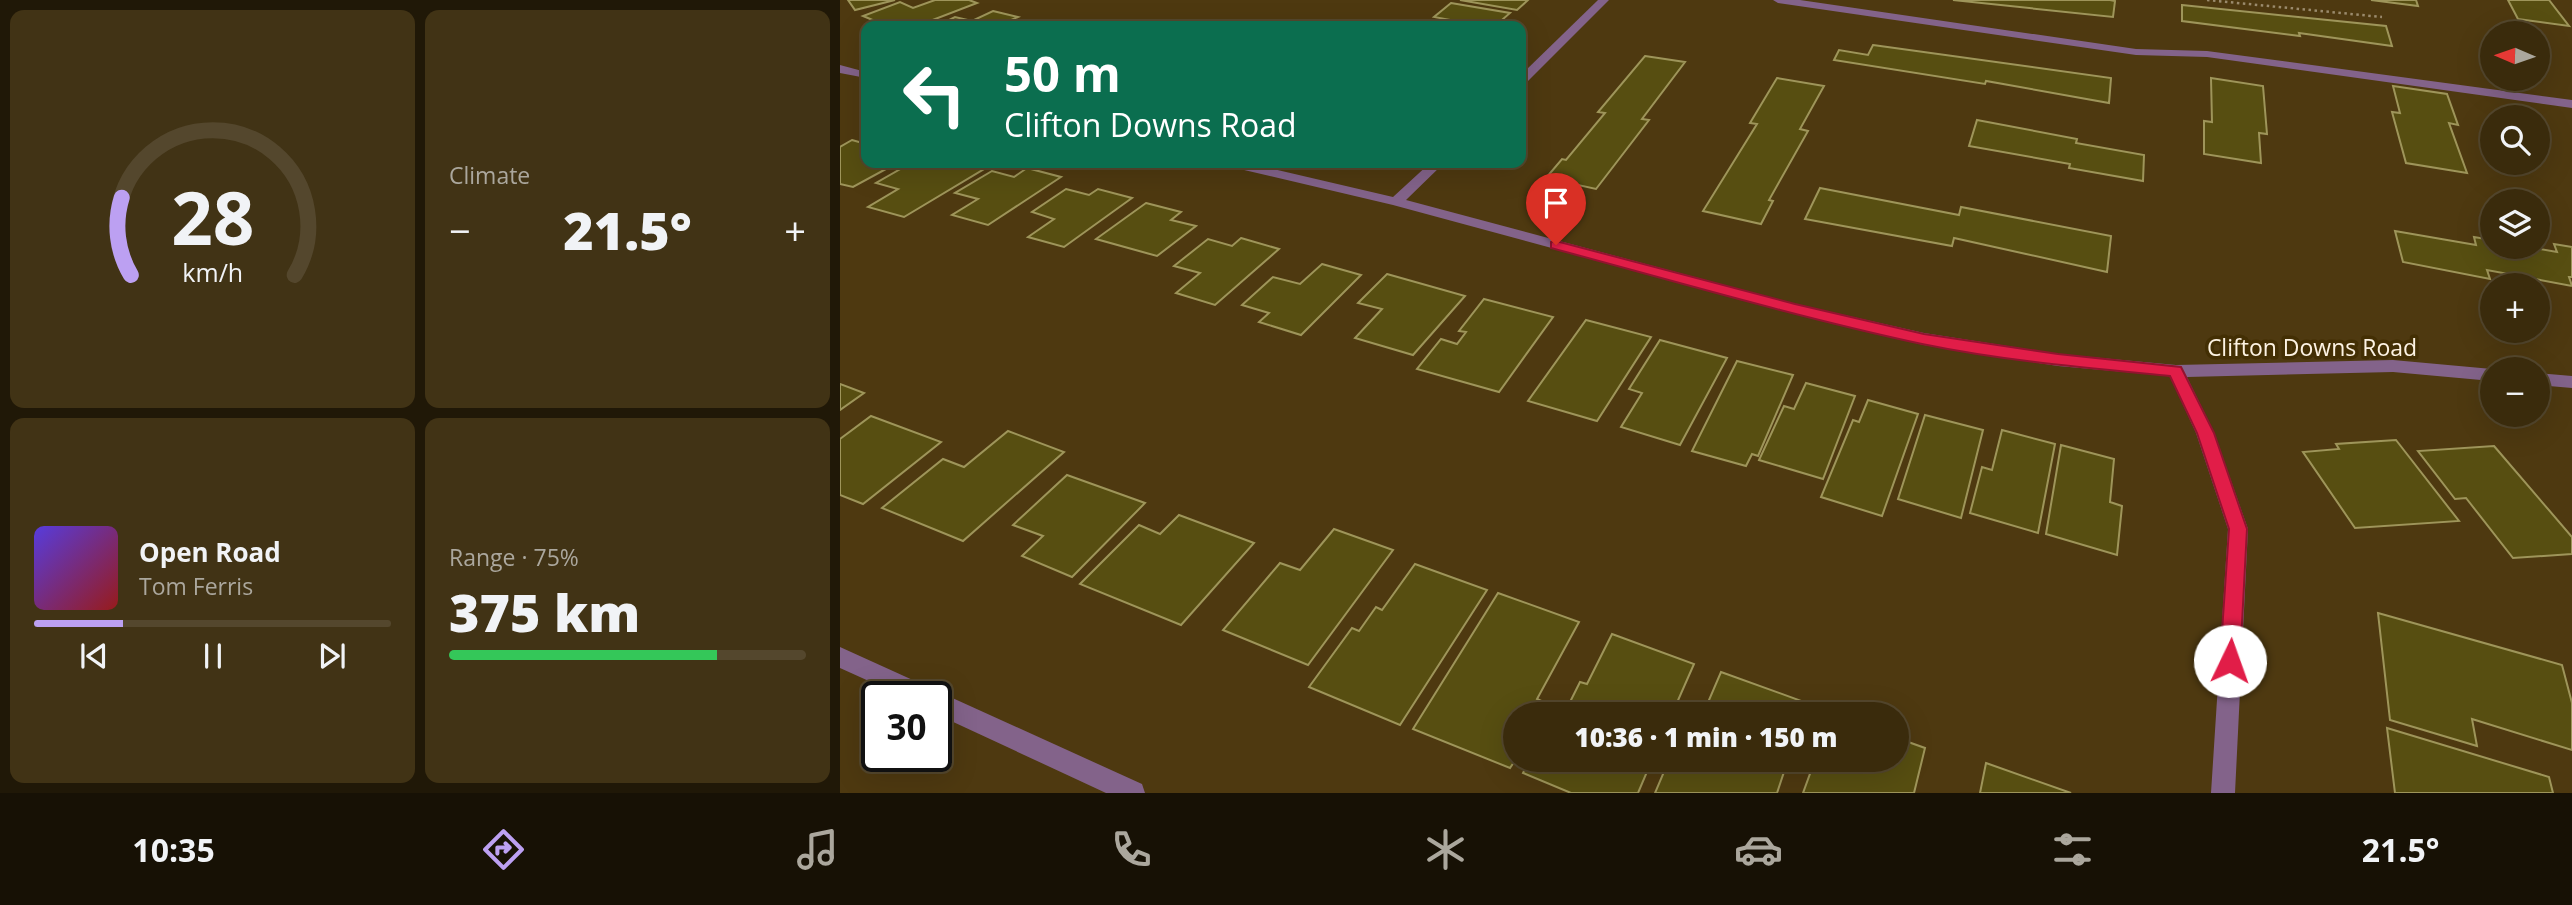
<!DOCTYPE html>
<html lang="en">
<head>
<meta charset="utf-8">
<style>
	body { margin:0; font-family:"Open Sans",sans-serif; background:#413315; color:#f1f3f6; height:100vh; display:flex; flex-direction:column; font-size:26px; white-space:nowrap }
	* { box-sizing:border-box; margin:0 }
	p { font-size:23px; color:#aba79d }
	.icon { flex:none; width:38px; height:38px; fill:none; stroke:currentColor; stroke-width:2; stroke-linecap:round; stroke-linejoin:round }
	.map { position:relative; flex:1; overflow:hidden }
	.panel { display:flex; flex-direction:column; gap:10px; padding:10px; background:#201807; width:840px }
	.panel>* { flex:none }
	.hud { position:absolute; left:21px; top:21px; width:665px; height:147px; border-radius:14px; box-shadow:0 7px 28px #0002,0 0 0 2px #54472d; background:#0b6e4f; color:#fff; overflow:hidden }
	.needle { width:46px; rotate:272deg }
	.buttons { position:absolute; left:1640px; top:21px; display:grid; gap:14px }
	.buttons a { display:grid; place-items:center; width:70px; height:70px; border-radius:50%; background:#3a2b0c; box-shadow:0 7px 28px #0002,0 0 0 2px #54472d; font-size:35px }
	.speed { position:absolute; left:21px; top:681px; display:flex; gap:14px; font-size:35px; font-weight:700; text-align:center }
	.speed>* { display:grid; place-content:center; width:91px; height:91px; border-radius:50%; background:#3a2b0c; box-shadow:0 7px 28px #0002,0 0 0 2px #54472d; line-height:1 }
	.speed .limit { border:4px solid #111; border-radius:10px; background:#fff; color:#111 }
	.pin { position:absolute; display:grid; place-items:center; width:60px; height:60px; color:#fff; margin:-72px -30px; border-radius:50% 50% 50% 0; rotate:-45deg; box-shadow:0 0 7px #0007 }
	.pin .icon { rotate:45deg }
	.me { position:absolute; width:77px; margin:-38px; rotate:3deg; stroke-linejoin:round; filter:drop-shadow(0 0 5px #0008) }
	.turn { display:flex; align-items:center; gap:24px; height:147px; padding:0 28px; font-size:32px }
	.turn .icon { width:91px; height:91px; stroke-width:2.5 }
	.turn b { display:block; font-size:49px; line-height:60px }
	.big { font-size:52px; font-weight:800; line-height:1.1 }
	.panel .widget { flex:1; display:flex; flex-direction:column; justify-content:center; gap:10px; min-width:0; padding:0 24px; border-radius:14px; background:#413315 }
	.panel .dial { align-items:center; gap:0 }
	.dial svg { height:182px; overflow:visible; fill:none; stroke:#54472d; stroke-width:7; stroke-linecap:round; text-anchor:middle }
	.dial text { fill:#f1f3f6; stroke:none }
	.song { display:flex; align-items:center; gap:21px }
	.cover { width:84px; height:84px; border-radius:10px; background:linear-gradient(135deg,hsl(250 70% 55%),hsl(0 70% 35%)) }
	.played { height:7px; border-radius:4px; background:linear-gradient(90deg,#bca0f2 25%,#54472d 25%) }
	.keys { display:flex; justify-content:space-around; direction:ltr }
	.heat { display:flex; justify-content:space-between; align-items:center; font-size:38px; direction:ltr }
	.charge { height:10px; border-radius:5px; background:linear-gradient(90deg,#34c759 75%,#54472d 0) }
	.panel .tiles { flex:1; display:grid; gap:10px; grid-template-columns:repeat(2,1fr) }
	.trip { position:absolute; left:663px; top:702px; width:406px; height:70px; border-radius:35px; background:#3a2b0c; box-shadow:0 7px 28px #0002,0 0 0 2px #54472d; font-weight:800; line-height:70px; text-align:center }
	.tab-bar { display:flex; height:112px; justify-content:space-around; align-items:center; background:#171105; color:#aba79d }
	.tab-bar .icon { width:49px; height:49px }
	.tab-bar .current { color:#bca0f2 }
	.tab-bar b { font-size:32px; color:#f1f3f6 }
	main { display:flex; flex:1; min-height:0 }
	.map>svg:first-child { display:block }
	.building { fill:#574e11; stroke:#9e955a; stroke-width:2 }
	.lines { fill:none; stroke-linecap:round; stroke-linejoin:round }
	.path { stroke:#9a8a6c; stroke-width:2.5; stroke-dasharray:2.5 3.5; stroke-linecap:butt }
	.minor { fill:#83638a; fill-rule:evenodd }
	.route { fill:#e11d48; stroke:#92132f; stroke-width:2 }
	.labels { text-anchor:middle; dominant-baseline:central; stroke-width:7; stroke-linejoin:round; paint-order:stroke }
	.street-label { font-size:23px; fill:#fdf3e3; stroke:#432f04 }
</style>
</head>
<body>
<main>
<section class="panel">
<div class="tiles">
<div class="widget dial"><svg viewBox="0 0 100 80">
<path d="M14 69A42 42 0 1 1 86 69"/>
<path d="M14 69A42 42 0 0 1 10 35" stroke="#bca0f2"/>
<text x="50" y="56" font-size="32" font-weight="700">28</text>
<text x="50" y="72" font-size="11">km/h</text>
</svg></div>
<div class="widget"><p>Climate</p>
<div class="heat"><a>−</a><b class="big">21.5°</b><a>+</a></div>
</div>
<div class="widget">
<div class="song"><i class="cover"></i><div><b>Open Road</b><p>Tom Ferris</p></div></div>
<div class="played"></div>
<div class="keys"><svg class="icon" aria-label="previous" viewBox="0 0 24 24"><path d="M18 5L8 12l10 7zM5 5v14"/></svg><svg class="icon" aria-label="pause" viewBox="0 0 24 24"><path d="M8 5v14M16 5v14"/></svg><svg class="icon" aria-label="next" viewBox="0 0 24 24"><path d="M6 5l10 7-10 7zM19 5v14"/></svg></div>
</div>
<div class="widget"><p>Range · 75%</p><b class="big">375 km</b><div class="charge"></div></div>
</div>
</section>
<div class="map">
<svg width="1732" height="793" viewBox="0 0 1732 793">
	<rect width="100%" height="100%" fill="#4e3910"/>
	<g class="building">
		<polygon points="8,0 55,0 15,10"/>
		<polygon points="95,0 129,0 137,3 77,26 47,26 23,16 60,2 73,8"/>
		<polygon points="620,0 688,0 677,10"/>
		<polygon points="1113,0 1270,0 1275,1 1273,17"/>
		<polygon points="1531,0 1576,0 1578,6"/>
		<polygon points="1668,0 1709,0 1729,26 1678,19"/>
		<polygon points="611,3 670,13 655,26 609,26 616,21 594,17"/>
		<polygon points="1342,5 1546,26 1552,46 1459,33 1460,36 1342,21"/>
		<polygon points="153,11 178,17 158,26 97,26 115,17 132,21"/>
		<polygon points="227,20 256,26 216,26"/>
		<polygon points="1033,45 1271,78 1269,103 1146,81 1145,84 994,60 999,50 1028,55"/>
		<polygon points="805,56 845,62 802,119 809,120 756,189 706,178 722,159 726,160 765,113 758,112"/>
		<polygon points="937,78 984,86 960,129 968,131 929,200 933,201 921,224 863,211 917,124 910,123"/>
		<polygon points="1371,78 1423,86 1427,134 1419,133 1421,163 1364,154 1364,121 1372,122"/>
		<polygon points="1553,86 1607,94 1618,125 1609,123 1627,173 1566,163 1552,112 1560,113"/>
		<polygon points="1137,120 1237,139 1236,143 1304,155 1303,181 1229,168 1230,164 1129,146"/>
		<polygon points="12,140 26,144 26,163 57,163 13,187 0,184 0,147"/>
		<polygon points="71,163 99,166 104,163 121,163 144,169 64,217 28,207 58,189 36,183"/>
		<polygon points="187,168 221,177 148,225 112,215 138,199 115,193 152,171 174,177"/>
		<polygon points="980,188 1119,215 1121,207 1271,236 1267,272 1114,238 1112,246 965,219"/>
		<polygon points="226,189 249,195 258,189 292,198 224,247 188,237 214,219 192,212"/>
		<polygon points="306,203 341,212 331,220 356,226 317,256 256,239"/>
		<polygon points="1555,231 1636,245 1634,237 1652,240 1652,247 1688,247 1717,252 1714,244 1732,247 1732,277 1729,277 1732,286 1647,270 1650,279 1563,262"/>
		<polygon points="401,238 439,249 375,305 336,293 360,273 334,266 368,239 392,246"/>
		<polygon points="482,264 521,275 461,335 419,322 429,313 402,305 433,277 460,284"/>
		<polygon points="547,274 625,296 573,355 515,338 542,309 518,303"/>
		<polygon points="644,299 713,317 659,392 577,369 601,339 617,344 626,332 619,331"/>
		<polygon points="746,320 811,337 757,421 688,401"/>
		<polygon points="820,340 887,358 840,445 781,427 802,393 789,389"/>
		<polygon points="897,361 953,375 918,456 912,454 906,466 852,451"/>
		<polygon points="966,383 1015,396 983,479 919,460 944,406 954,409"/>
		<polygon points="0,384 24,393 0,410"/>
		<polygon points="1028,400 1078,414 1042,516 981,497 1013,420 1019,422"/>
		<polygon points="1085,415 1143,430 1121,518 1058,499"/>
		<polygon points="31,416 101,442 23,504 0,495 0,439"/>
		<polygon points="1162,430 1215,444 1198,533 1130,513 1142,467 1152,470"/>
		<polygon points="168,431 224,452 123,541 42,508 103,459 124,467"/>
		<polygon points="1556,440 1619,521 1515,528 1463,452 1499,449 1496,444"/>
		<polygon points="1221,445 1274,459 1270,502 1282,506 1277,555 1206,534"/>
		<polygon points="1654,446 1732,537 1732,554 1673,558 1626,498 1615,499 1578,451"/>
		<polygon points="227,475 305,503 232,577 182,556 203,536 173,525"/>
		<polygon points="339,515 414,543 341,625 240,584 299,525 320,534"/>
		<polygon points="494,529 553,550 468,665 383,630 440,563 460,570"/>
		<polygon points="575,564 647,590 560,725 469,687 512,628 519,631 536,607 542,610"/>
		<polygon points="658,593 739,622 697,699 706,703 700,714 676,714 676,759 670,768 573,729"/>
		<polygon points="1538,613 1722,665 1732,703 1732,750 1632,719 1637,746 1550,720"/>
		<polygon points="772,634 854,664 832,714 714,714 718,707 726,710 740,682 747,684"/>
		<polygon points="881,672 967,703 963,714 863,714"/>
		<polygon points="1547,728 1709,777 1713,793 1555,793"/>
		<polygon points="1057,738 1085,748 1074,793 963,793 975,760 1057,760"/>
		<polygon points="690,760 812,760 798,793 731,793 683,773"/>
		<polygon points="829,760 948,760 937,793 815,793"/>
		<polygon points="1146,763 1231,793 1140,793"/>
	</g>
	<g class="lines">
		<polyline class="path" points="1367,0 1542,17"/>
		<g class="minor">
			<polygon points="758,0 769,0 685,84 681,85 681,75"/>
			<polygon points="933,0 960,0 1296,49 1367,51 1732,100 1732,108 1367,57 1296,55 938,3"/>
			<polygon points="0,65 26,72 26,78 0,73"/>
			<polygon points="385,163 408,163 553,197 590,163 604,163 566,200 955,304 1084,333 1218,354 1336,365 1553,360 1652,369 1652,381 1553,372 1347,377 1374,433 1408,529 1395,793 1371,793 1388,529 1356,433 1330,376 1218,366 1084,345 955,314 553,205 387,166"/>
			<polygon points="1698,373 1732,376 1732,388 1698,385"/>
			<polygon points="0,647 302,784 305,793 266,793 96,714 96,696 62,696 0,668"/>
		</g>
	</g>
	<path class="route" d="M716 241 955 304 1084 334 1218 354 1341 367 1374 433 1407 529 1400 661 1397 667 1390 670 1383 667 1380 661 1389 529 1357 433 1330 376C1248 368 1164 361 1082 344 957 317 834 281 711 248V242Z"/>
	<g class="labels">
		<g class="street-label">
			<text x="1472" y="347">Clifton Downs Road</text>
		</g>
	</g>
</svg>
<div class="buttons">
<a><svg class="needle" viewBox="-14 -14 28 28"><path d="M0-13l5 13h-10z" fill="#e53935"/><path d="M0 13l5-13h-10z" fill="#aba79d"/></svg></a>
<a><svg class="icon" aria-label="search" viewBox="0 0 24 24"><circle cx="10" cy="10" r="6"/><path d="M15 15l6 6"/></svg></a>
<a><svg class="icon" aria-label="layers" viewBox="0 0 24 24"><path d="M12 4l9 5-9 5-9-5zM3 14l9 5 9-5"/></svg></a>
<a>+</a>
<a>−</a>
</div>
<div class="speed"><div class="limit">30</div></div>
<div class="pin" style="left:716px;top:245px;background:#d93025"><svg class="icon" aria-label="arrive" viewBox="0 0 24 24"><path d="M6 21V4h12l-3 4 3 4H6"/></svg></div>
<svg class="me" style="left:1390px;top:661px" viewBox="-20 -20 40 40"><circle r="19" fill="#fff"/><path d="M0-13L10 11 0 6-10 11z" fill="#e11d48"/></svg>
<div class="trip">10:36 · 1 min · 150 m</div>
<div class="hud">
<div class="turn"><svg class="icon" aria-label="left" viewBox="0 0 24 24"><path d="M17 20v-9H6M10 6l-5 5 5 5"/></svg><div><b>50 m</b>Clifton Downs Road</div></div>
</div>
</div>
</main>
<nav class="tab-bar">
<b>10:35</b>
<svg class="icon current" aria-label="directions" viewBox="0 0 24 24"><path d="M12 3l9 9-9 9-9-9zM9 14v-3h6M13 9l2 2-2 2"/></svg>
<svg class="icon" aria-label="music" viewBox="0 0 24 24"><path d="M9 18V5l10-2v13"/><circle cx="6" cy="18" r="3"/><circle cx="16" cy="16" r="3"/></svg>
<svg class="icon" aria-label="phone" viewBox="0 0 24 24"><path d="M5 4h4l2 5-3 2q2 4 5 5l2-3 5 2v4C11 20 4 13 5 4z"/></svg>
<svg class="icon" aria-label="climate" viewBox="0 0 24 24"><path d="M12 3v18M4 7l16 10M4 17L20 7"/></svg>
<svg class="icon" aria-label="car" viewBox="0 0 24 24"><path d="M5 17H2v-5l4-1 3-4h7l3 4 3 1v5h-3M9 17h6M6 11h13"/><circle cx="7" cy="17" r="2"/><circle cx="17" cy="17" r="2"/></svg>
<svg class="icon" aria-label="filters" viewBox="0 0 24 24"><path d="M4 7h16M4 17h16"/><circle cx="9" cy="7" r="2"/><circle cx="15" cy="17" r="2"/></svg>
<b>21.5°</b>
</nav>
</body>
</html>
